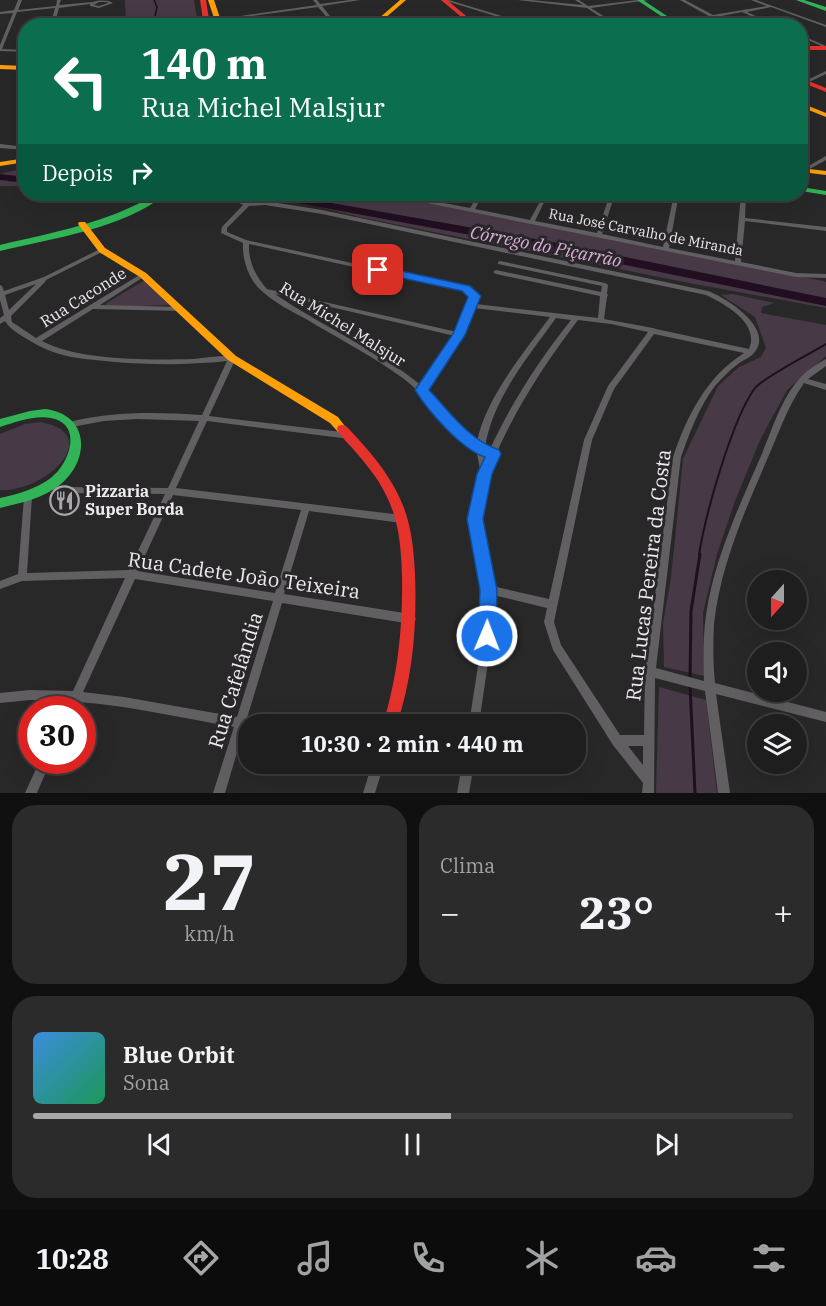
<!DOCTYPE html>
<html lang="pt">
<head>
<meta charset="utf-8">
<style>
	body { margin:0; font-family:"IBM Plex Serif",serif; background:#2c2b2c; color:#f1f3f6; height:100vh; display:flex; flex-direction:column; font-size:22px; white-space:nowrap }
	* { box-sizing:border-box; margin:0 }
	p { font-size:20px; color:#a1a2a4 }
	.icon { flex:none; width:33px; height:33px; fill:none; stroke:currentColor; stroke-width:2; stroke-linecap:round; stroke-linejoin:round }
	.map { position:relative; height:793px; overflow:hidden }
	.sheet { display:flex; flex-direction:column; gap:12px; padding:12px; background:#111011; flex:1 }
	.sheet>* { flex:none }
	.top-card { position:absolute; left:18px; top:18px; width:790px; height:183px; border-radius:24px; box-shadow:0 6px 24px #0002,0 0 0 2px #3c3c3d; background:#0b6e4f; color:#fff; overflow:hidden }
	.needle { width:39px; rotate:201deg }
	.fabs { position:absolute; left:747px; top:570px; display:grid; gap:12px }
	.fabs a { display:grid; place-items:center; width:60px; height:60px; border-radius:50%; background:#1f1e1f; box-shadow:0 6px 24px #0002,0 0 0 2px #3c3c3d; font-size:30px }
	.speed { position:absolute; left:18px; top:696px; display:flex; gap:12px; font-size:30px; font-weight:700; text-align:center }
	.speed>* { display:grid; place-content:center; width:78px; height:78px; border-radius:50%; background:#1f1e1f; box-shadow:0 6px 24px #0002,0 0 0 2px #3c3c3d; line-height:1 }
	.speed .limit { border:9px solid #d22; background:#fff; color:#111 }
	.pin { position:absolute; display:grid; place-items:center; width:51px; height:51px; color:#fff; margin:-26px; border-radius:12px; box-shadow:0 3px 9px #0006 }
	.me { position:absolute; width:66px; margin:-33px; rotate:1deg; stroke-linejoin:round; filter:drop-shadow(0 0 4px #0008) }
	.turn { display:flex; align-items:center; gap:21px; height:126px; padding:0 24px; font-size:27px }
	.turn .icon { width:78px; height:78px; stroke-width:2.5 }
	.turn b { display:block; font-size:42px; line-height:51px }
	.then { display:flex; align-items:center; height:57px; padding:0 24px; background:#0003; gap:12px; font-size:22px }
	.big { font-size:45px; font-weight:700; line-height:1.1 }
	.sheet .card { flex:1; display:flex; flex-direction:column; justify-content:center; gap:9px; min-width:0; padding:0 21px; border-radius:24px; background:#2c2b2c }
	.sheet .dial { align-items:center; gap:0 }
	.dial b { font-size:78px; line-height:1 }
	.song { display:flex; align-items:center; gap:18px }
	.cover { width:72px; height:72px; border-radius:9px; background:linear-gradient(135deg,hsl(210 70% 55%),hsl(150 70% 35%)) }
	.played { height:6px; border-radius:3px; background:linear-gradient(90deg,#a8a7a8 55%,#3c3c3d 55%) }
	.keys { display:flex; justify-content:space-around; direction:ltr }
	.heat { display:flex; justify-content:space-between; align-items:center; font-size:33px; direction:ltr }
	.sheet .tiles { flex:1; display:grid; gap:12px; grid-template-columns:1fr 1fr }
	.card:last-child { grid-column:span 2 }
	.trip { position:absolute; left:238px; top:714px; width:348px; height:60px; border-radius:24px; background:#1f1e1f; box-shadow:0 6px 24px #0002,0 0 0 2px #3c3c3d; font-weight:700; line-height:60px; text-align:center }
	.dock { display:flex; height:96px; justify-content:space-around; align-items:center; background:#0c0c0c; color:#a1a2a4 }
	.dock .icon { width:42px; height:42px }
	.dock .active { color:#a8a7a8 }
	.dock b { font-size:27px; color:#f1f3f6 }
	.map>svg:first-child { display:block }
	.green { fill:#483947 }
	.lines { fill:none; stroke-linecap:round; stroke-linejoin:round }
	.stream-far2 { stroke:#210f21; stroke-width:1.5 }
	.stream-far1 { stroke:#210f21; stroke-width:2 }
	.stream { stroke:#210f21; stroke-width:3 }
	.river { fill:#210f21; fill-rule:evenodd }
	.street { fill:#615f61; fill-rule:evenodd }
	.fast { fill:#30b455; fill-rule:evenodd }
	.slow { fill:#ff9f0a; fill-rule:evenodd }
	.jam { fill:#e5322d; fill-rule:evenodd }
	.route { fill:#1a73e8; stroke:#114b97; stroke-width:1.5 }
	.labels { text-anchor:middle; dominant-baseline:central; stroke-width:6; stroke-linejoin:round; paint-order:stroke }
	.far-street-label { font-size:14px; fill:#edebed; stroke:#2a272a }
	.street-label { font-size:16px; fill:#edebed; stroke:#2a272a }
	.poi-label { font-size:16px; font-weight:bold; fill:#edebed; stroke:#2a272a; text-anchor:start }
	.water-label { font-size:18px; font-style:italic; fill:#d9add9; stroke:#2a272a }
	.near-street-label { font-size:20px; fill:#edebed; stroke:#2a272a }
</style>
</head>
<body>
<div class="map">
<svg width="826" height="793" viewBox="0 0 826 793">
	<rect width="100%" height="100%" fill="#292829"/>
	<g class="green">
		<polygon points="125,0 194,0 198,25 126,25"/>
		<polygon points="25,168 25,186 0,186 0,174"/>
		<polygon points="268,194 380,194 823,281 826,282 826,308 689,283 359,217"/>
		<polygon points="145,280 171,305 108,307 105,304"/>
		<polygon points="733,294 774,303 762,307 761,313 826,325 826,356 787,390 760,440 735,501 717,554 703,613 704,676 664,667 663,623 671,578 683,459 718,386 739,367 761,357 766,348 755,317 721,295"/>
		<path d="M40 422C105 433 48 492 0 490V434L25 424Z"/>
		<polygon points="659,687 706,700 717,793 656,793"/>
	</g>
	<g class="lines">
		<polyline class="stream-far2" points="153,26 157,7 154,0"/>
		<path class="stream-far1" d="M699 555C705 516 732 419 755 388 764 377 811 353 826 344"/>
		<g class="stream">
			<polyline points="690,680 691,611 700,554"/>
			<polyline points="690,685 695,793"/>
		</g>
		<g class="river">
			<polygon points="0,174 26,177 26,183 0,180"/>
			<polygon points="259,194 281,194 552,242 826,298 826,306 552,250 265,197"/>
		</g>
		<g class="street">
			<path d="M18 0H22L18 10 56 6 57 0H61L59 5 93 2C99 0 108 0 113 3L99 8 90 6V4L59 8 54 26H50L55 8 17 12 2 49 26 50V52L0 51V45L13 13 0 14V12L14 10ZM99 2H107L108 3 99 6 94 5Z"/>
			<polygon points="313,0 317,0 320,4 350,0 360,0 322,6 338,26 334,26 318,7 208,22 206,21 317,5"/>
			<polygon points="443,0 449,0 505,17 560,26 547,26 505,19"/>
			<polygon points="518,0 531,0 583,5 575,0 579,0 588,6 638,0 649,0 591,8 619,26 614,26 587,8"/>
			<polygon points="680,0 685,0 713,15 767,6 751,0 756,0 826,25 826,27 771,7 747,12 778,26 772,26 742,12 716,17 733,26 727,26"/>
			<polygon points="679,24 681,26 645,26 647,25"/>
			<polygon points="801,35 826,46 826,48 801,37"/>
			<polygon points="826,71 826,74 807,83 803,82"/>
			<polygon points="810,108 814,109 801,116 801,113"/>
			<polygon points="0,144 26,147 26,150 0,148"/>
			<polygon points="826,156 826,160 806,171 801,170"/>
			<path d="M212 194H224L232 195 248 203 265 201 322 210 708 291C727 298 775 329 754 353 750 358 743 360 738 364 730 370 722 378 715 386 699 407 690 432 681 457L656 668 704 681C703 653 703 626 709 598 719 549 741 502 761 456 772 430 781 399 800 378 806 371 817 364 826 359V366L808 379 826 384V390L804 383C787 407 778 435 766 462 744 513 720 567 714 624 713 644 713 663 715 683L826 712V722L716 694 730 793H718L705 691 655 678 654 793H642L643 783 613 745 553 650 544 622 547 608 493 595 491 642 479 724H469L479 659 483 609V581L473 539 471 518 472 507 481 474 476 449C448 432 431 400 404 379 373 356 339 339 306 319 291 311 275 303 263 292 249 281 242 260 243 243L221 233 222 227 243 205 229 197 215 196ZM265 205 322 214 706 295C725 304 760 323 749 349L656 329 653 328 604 319 607 297 608 295 607 294 608 285 605 283 500 261 498 262V264L602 286 601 292 496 270 493 272 496 274 600 296 598 318 476 304 478 299 472 289 246 240 227 232V228L249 206ZM249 244 468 292 472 299 457 332 267 289C256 277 248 261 249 244ZM275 294 455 336 421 385C376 349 323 327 275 294ZM474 308 550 317C524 352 485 399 477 442L458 425 426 390 462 335ZM556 318 571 320C539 360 512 402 490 449L485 447C493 398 528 357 556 318ZM578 320 611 324 648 332 608 386 584 440 549 599 492 586C491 571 486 556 482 540 477 518 481 497 489 475 491 468 493 459 498 454L497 452C518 405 546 362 578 320ZM654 334 744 353C706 377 687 416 673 457L645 672 644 735H620L561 645 554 622 592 440 614 389ZM628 746H643V765Z"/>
			<polygon points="389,194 397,194 470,208 479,194 483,194 475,209 530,220 544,194 548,194 535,221 597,233 610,194 615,194 602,234 663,247 674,194 679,194 669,248 735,261 741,194 746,194 745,218 826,227 826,231 745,221 741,262 796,273 826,274 826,278 796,277 391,196"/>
			<path d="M102 248 104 249V251L46 280 45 282 11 316 12 322 36 338 141 274H145V276L100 305 181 307 184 309 183 311 93 309 42 341C79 361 150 360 193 359 206 358 221 355 235 356L236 358 209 416 350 433 353 434 354 436 353 438 350 439 207 421 176 488 402 515 405 516 406 519 405 522 402 523 309 511 284 594 411 614 414 616 416 619 414 622 411 624 282 603 247 718 253 720 254 724H249V729H244L225 793H213L234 727C182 718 131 706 78 702L75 710H64L68 701 30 700 0 703V693L30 690 73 691 125 578 22 581 0 589V581L18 574 24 497 25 495 28 493 31 495 32 497 27 573 129 570 165 494 64 493 48 488 47 486 48 484 51 483 64 487 168 488 199 421 138 419 104 421 72 427 69 426 68 424 69 422C112 411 158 412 202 415L227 361C190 365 152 365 115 362 95 360 75 359 56 353 44 349 33 343 22 336 16 332 9 328 5 321L0 324V318L4 315 0 300V285L2 286 4 291 44 277ZM36 284 9 310 5 295ZM173 495 301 510 275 593 138 571ZM135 579 273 601 237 717 124 697 83 692Z"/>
			<polygon points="40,760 51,760 37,793 25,793"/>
			<polygon points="372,764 384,764 375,793 363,793"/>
			<polygon points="462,764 474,764 469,793 457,793"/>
		</g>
		<g class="fast">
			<polygon points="637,0 643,0 682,26 676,26"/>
			<polygon points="796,0 804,0 826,7 826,11"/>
			<polygon points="801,187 826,191 826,195 801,191"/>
			<path d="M156 194H165C127 228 49 239 0 251V245C54 232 108 223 156 194Z"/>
			<path d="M45 409C89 414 91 459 61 484 44 498 21 503 0 508V498C18 494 37 489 52 477 70 463 83 424 51 418 34 415 16 422 0 427V419L30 411Z"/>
		</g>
		<g class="slow">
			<polygon points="208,0 214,0 221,21 219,26 213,26 215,21"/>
			<polygon points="400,0 406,0 376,26 370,26"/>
			<polygon points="0,65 26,66 26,70 0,69"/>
			<polygon points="801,103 826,113 826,117 801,107"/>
			<polygon points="26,158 26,162 0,166 0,162"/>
			<polygon points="801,168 826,171 826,175 801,172"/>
			<polygon points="79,222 85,222 105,248 146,273 236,356 338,417 347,429 346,432 338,432 330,423 228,360 140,277 99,252 78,224"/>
		</g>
		<g class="jam">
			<polygon points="200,0 206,0 210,26 204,26"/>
			<polygon points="441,0 447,0 478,26 472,26"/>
			<rect x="801" y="46" width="25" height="4"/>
			<polygon points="801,78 826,88 826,92 801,82"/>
			<path d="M342 425 346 426C369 450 392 476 404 508 412 530 414 552 415 575 417 626 413 676 397 724H383C398 675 403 626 402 575 401 547 399 520 386 495 378 478 366 464 354 450 348 443 341 437 337 429L338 426Z"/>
		</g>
	</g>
	<path class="route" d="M378 266 470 286 481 296 465 335 429 390C450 412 469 440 499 450L501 454 492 474 483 519 497 590 496 636 494 642 487 645 481 642 478 636 480 590 467 519 477 474 485 457C462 450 428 411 415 390L453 334 468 297 462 291 374 272V267Z"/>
	<defs>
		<symbol id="restaurant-ring" viewBox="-11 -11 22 22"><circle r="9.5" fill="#2a272a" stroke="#a8a7a8" stroke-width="1.5"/><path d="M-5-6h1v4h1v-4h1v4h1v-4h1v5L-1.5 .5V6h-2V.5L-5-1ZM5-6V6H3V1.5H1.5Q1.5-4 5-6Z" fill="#a8a7a8"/></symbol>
	</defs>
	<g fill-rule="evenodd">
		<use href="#restaurant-ring" x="48" y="484" width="33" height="33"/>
	</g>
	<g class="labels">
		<g class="far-street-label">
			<text transform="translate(646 232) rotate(11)">Rua José Carvalho de Miranda</text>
		</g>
		<g class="street-label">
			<text transform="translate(83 297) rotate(-32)">Rua Caconde</text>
			<text transform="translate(343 324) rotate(32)">Rua Michel Malsjur</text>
		</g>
		<g class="poi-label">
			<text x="85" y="491">Pizzaria<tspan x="85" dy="18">Super Borda</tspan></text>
		</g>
		<g class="water-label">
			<text transform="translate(546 246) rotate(11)">Córrego do Piçarrão</text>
		</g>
		<g class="near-street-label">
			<text transform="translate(244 575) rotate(8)">Rua Cadete João Teixeira</text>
			<text transform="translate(648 575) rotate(-83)">Rua Lucas Pereira da Costa</text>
			<text transform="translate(235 680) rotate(-73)">Rua Cafelândia</text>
		</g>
	</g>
</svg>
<div class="fabs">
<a><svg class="needle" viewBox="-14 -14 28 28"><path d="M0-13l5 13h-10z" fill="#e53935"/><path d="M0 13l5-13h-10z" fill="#a1a2a4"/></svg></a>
<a><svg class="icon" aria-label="sound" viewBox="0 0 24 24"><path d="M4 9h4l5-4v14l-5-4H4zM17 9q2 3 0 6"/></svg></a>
<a><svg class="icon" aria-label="layers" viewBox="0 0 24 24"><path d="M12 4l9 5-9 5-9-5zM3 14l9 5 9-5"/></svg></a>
</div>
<div class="speed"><div class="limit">30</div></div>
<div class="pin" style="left:378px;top:270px;background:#d93025"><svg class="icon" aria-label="arrive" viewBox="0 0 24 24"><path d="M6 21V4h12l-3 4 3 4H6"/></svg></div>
<svg class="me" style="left:487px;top:636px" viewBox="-20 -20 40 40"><circle r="17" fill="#1a73e8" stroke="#fff" stroke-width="3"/><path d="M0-11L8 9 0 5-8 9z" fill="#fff"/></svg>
<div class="trip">10:30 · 2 min · 440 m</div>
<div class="top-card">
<div class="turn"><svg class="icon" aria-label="left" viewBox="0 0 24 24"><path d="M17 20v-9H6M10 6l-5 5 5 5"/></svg><div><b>140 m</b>Rua Michel Malsjur</div></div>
<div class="then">Depois<svg class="icon" aria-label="right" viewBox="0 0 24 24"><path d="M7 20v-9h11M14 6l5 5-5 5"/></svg></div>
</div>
</div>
<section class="sheet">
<div class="tiles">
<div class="card dial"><b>27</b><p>km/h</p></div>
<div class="card"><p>Clima</p>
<div class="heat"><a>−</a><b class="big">23°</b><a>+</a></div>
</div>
<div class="card">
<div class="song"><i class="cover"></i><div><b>Blue Orbit</b><p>Sona</p></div></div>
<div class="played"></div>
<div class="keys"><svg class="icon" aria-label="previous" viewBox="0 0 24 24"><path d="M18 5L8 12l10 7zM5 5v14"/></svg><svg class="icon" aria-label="pause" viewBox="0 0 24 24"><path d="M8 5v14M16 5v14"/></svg><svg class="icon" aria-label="next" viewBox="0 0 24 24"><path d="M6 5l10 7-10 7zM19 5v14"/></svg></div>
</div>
</div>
</section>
<nav class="dock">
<b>10:28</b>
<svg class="icon active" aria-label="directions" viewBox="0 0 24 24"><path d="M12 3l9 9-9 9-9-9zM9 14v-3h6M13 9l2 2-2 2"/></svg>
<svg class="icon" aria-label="music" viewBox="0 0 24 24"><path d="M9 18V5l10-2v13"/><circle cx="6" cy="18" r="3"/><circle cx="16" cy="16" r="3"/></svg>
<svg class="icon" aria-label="phone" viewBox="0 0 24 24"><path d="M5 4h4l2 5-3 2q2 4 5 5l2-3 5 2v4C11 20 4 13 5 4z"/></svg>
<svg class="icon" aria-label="climate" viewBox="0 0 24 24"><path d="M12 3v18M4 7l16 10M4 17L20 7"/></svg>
<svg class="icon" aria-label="car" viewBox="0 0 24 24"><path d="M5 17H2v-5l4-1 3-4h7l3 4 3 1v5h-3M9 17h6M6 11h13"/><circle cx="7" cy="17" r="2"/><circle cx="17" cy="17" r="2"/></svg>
<svg class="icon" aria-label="filters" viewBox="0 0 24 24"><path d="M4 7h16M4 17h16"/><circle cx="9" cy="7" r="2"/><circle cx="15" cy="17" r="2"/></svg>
</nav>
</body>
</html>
